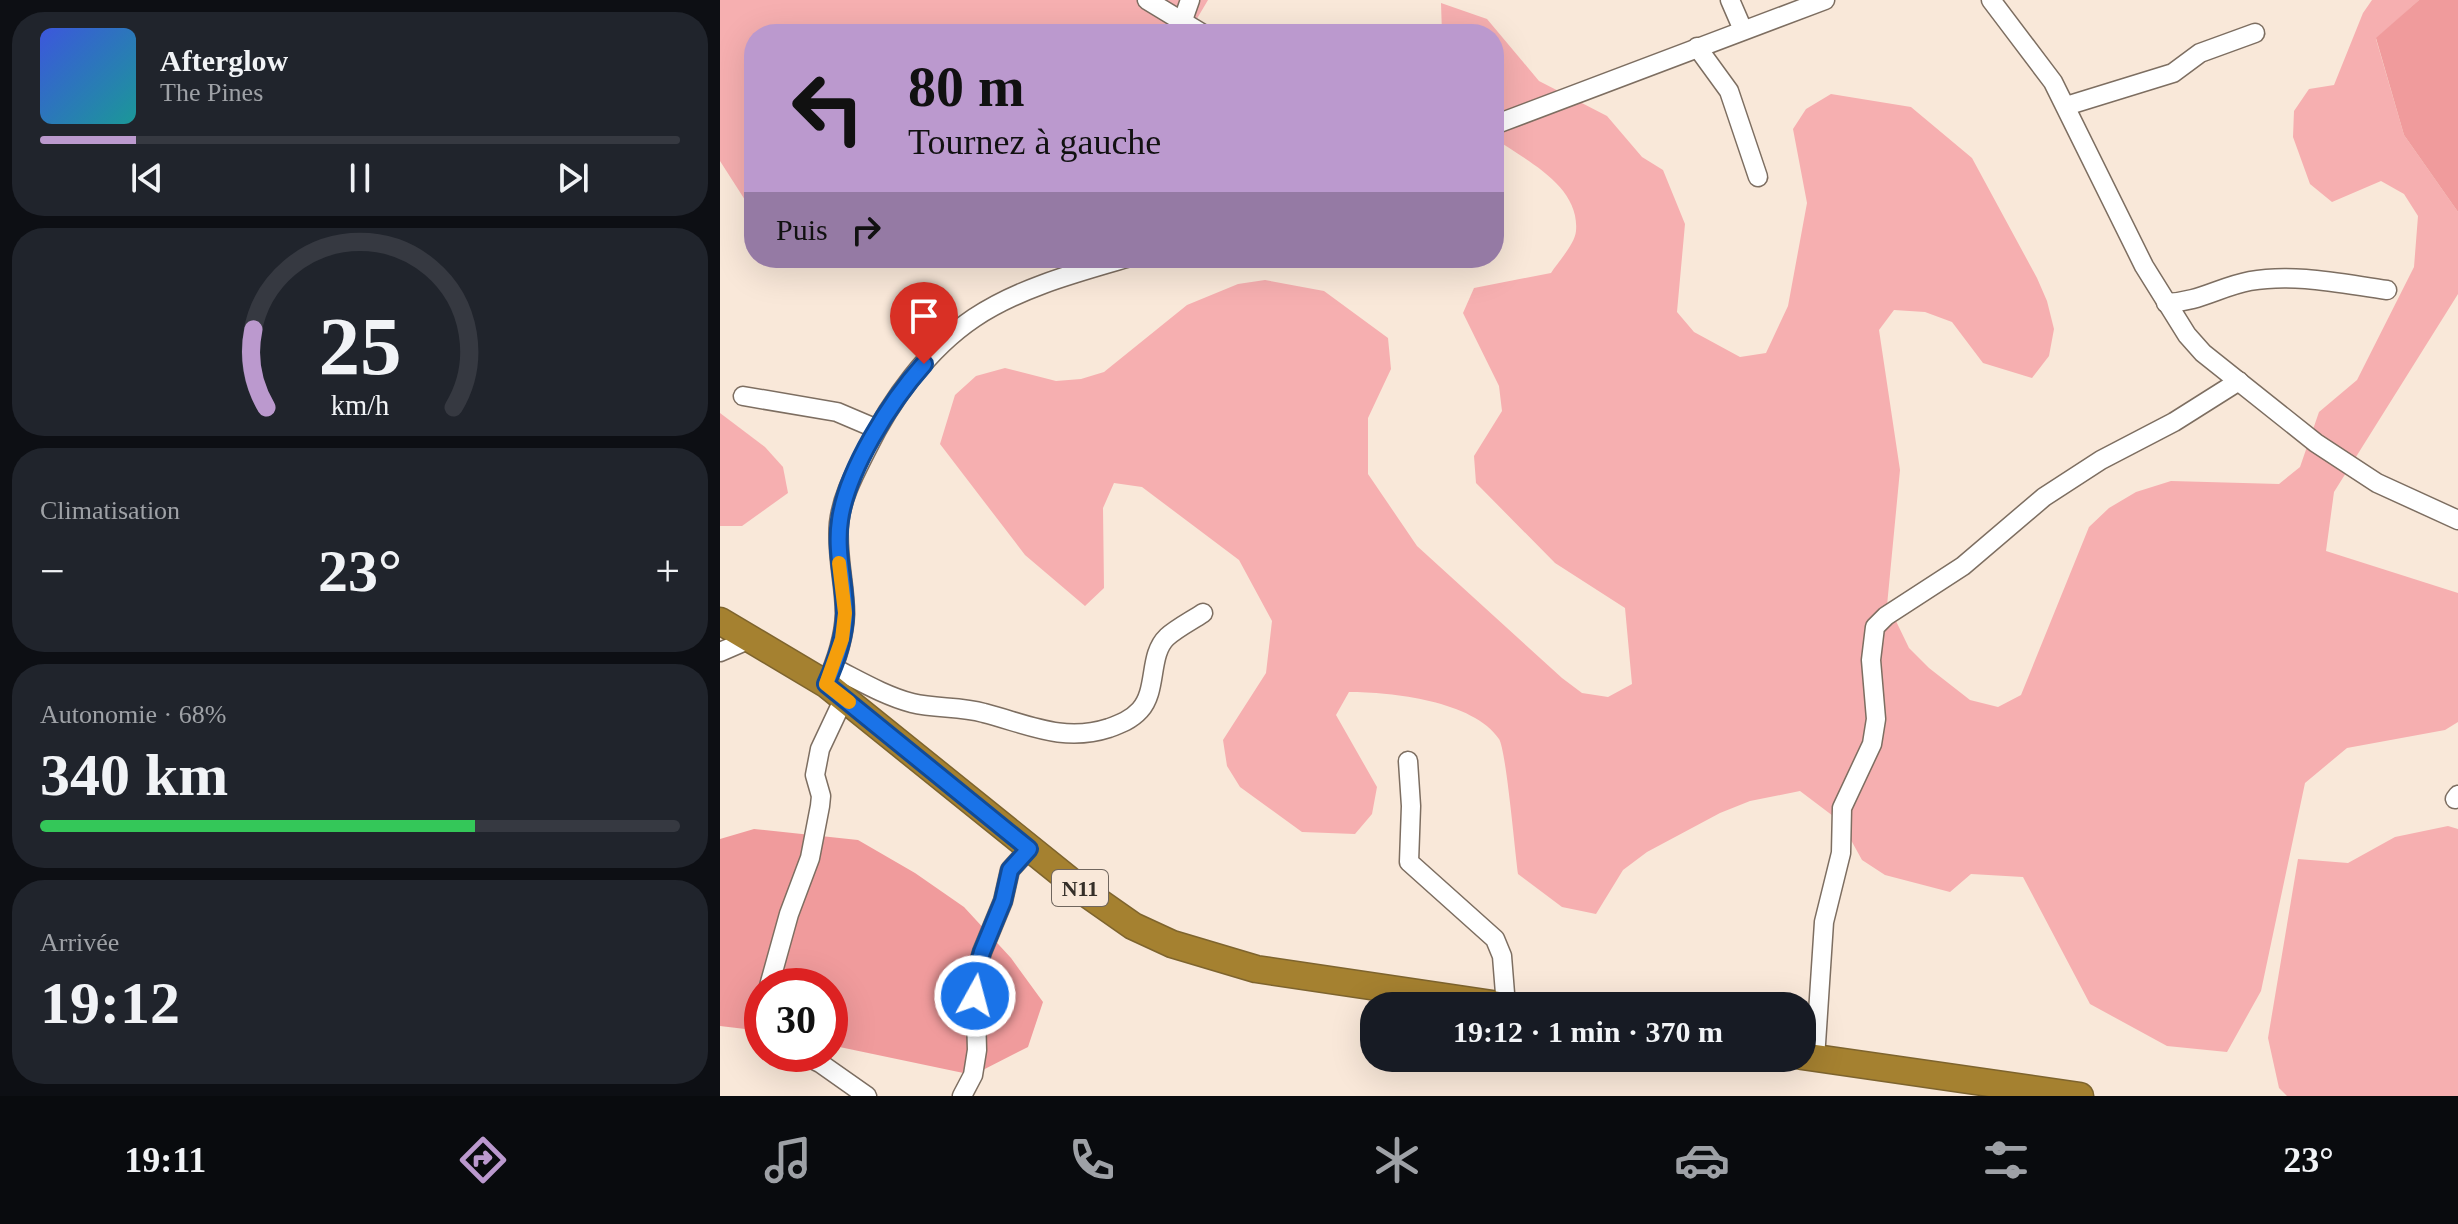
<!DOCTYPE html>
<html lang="fr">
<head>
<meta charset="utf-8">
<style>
	body { margin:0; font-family:Georgia,serif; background:#20242c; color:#f1f3f6; height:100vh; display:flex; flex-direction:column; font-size:30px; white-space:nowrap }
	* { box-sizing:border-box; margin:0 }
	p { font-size:26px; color:#9ea1a6 }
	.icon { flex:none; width:44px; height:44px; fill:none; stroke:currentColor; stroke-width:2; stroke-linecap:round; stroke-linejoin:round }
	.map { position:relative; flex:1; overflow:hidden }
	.side { display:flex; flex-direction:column; gap:12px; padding:12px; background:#0d0f14; width:720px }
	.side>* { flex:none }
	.guide { position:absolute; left:24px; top:24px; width:760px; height:244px; border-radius:32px; box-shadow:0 8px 32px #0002; background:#bb99ce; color:#111; overflow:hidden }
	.speed { position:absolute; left:24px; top:968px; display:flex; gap:16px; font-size:40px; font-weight:700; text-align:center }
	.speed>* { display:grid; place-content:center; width:104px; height:104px; border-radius:50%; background:#171b24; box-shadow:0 8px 32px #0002; line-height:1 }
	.speed .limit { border:12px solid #d22; background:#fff; color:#111 }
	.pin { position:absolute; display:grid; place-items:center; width:68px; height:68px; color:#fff; margin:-82px -34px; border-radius:50% 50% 50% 0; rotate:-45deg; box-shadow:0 0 8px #0007 }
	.pin .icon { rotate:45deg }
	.me { position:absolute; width:88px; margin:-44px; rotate:7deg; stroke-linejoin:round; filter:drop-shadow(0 0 6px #0008) }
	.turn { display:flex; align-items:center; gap:28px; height:168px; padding:0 32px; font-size:36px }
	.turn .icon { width:104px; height:104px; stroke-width:2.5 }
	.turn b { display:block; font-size:56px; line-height:68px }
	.then { display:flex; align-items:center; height:76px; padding:0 32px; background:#0003; gap:16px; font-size:30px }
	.big { font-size:60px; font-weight:700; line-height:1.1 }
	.side .tile { flex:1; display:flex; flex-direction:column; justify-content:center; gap:12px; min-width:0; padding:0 28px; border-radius:32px; background:#20242c }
	.side .dial { align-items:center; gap:0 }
	.dial svg { height:208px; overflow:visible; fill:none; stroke:#363941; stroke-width:7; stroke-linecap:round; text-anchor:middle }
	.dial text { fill:#f1f3f6; stroke:none }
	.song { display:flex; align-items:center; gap:24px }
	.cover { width:96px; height:96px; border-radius:12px; background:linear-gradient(135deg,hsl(230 70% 55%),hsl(180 70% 35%)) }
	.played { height:8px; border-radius:4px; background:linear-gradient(90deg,#bb99ce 15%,#363941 15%) }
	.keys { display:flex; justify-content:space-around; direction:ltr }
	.heat { display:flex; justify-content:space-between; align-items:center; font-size:44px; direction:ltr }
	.charge { height:12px; border-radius:6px; background:linear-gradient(90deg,#34c759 68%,#363941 0) }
	.trip { position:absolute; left:640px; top:992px; width:456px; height:80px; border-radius:32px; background:#171b24; box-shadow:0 8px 32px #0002; font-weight:700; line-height:80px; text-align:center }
	.menu { display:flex; height:128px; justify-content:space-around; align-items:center; background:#090b0e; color:#9ea1a6 }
	.menu .icon { width:56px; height:56px }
	.menu .selected { color:#bb99ce }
	.menu b { font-size:36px; color:#f1f3f6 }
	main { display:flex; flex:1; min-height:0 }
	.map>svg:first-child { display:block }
	.green { fill:#f6afb0 }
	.forest { fill:#f09b9c }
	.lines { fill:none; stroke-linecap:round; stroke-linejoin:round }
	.minor-casing { stroke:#7d6e61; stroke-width:21 }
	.highway-casing { stroke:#7e642e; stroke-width:29 }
	.minor { stroke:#fff; stroke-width:18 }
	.highway { stroke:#a58130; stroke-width:26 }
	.route-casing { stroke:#114b97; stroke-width:20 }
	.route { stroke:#1a73e8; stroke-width:14 }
	.slow { stroke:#f59e0b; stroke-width:14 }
	.labels { text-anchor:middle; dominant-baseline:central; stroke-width:8; stroke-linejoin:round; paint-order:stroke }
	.shield { fill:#f9e8d9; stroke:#70665e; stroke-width:2 }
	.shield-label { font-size:22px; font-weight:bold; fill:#352f29 }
</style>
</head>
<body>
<main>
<section class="side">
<div class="tile">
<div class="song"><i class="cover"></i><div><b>Afterglow</b><p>The Pines</p></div></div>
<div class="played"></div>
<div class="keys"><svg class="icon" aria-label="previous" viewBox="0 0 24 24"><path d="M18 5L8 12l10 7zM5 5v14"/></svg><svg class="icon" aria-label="pause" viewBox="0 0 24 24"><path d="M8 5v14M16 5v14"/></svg><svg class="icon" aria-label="next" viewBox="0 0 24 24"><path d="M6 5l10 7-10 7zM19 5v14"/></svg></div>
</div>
<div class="tile dial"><svg viewBox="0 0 100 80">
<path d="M14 69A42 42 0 1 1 86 69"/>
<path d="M14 69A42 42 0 0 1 9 39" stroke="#bb99ce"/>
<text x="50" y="56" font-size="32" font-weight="700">25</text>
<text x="50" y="72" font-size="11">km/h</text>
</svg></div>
<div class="tile"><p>Climatisation</p>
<div class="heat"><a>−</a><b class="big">23°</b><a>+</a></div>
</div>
<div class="tile"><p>Autonomie · 68%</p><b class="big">340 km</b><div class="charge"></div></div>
<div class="tile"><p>Arrivée</p><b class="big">19:12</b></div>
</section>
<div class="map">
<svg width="1738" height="1096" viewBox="0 0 1738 1096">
	<rect width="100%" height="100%" fill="#f9e8d9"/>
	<g class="green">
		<polygon points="0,0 488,0 472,27 455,34 34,34 34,214 0,161"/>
		<path d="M1652 0H1699L1656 39 1684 135 1738 212V294L1614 492 1606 551 1738 593V722L1725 730 1627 748 1585 783 1541 991 1507 1052 1447 1046 1370 1004 1303 877 1251 874 1230 892 1165 875 1142 860 1121 822 1080 791 1030 801 1000 813 927 852 903 870 876 914 842 907 798 874C795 853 786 749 779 739 754 701 671 692 629 692L616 715 657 787 652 814 635 834 582 832 520 787 507 766 503 740 546 673 552 621 519 560 422 487 394 483 383 508 384 588 365 606 305 555 220 444 235 395 256 376 285 368 336 381 361 379 384 372 467 305 518 284 545 280 604 291 668 338 671 369 648 418V474L697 546 842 678 862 693 888 697 912 684 905 608 835 563 756 483 754 456 782 411 779 386 743 313 754 288 831 273C838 262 855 244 856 231 860 185 805 160 774 138V34H722L721 3 767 19 819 81 887 116 922 157 943 170 965 224 957 312 974 332 1020 357 1046 353 1068 306 1087 203 1073 129 1086 109 1111 94 1191 107 1252 158 1317 278 1327 301 1334 329 1329 356 1312 378 1263 363 1232 322 1205 312 1174 310 1159 330 1180 470 1166 616 1175 619 1189 648 1209 668 1250 700 1278 707 1301 695 1369 527 1389 508 1416 492 1451 481 1559 484 1580 467 1599 412 1637 380 1694 267 1698 216 1684 194 1661 181 1612 202 1590 184 1573 137 1574 111 1589 89 1614 85 1643 13Z"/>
		<polygon points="0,413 45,447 63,467 68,493 22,526 0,526"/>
		<polygon points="1728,826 1738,829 1738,1096 1567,1096 1559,1088 1548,1038 1578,859 1628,863 1675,837"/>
	</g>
	<g class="forest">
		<polygon points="1699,0 1738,0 1738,212 1684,135 1656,38"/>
		<polygon points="34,829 138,840 195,873 244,907 291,958 323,1002 308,1047 253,1075 110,1045 110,986 42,986 42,1031 0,1026 0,839"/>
	</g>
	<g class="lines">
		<defs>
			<g id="minor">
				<polyline points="427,0 483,34"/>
				<polyline points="1010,0 1023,30"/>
				<polyline points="1271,0 1333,82 1424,266 1467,335 1483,353 1596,443 1657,483 1738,520"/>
				<polyline points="463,20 470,0"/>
				<polyline points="977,47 1009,91 1038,177"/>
				<polyline points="1346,106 1453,73 1480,53 1535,33"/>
				<polyline points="774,125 1105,0"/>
				<path d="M1446 303C1479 302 1499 287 1530 281 1575 273 1623 284 1667 290"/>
				<polyline points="23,396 117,412 157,429"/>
				<polyline points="0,652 30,639"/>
				<path d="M114 668C138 680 165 696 192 703 216 709 240 706 264 713 307 724 343 743 389 728 400 724 411 720 420 710 438 690 428 655 447 637 457 628 471 621 483 613"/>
				<path d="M106 684C116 662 124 638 125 614 125 584 116 554 119 523 122 496 135 473 147 449 171 400 208 349 254 318 299 288 355 273 407 258"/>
				<polyline points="688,761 691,806 689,862 775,939 782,956 786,1006"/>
				<polyline points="1735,799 1738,795"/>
				<polyline points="49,986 69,914 90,858 100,806 101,796 95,775 100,749 124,698"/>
				<polyline points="82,1054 100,1063 147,1096"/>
				<polyline points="1095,1059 1104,922 1121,853 1122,808 1152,744 1156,719 1151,660 1155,627 1166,616 1243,566 1324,497 1381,460 1454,422 1519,381"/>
				<polyline points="242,1096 253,1075 257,1050 255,977 262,952 283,901 290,870 309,849"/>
			</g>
			<g id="highway">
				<polyline points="0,621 106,684 363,891 413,926 452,944 536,969 786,1006"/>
				<polyline points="1082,1056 1360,1096"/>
			</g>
		</defs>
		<use href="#minor" class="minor-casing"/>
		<use href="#highway" class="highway-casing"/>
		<use href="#minor" class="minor"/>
		<use href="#highway" class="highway"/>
	</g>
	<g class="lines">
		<defs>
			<path id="route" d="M204 364C170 402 127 470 120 520 115 552 125 582 125 613 125 637 116 662 106 684L309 849 290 870 283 901 262 952 255 977V996"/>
		</defs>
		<use href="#route" class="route-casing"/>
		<use href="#route" class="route"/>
		<polyline class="slow" points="119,563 125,613 122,639 106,684 129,702"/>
	</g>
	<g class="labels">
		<rect class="shield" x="332" y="870" width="56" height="36" rx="6"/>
		<g class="shield-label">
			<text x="360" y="888">N11</text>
		</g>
	</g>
</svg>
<div class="speed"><div class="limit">30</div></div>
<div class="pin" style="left:204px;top:364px;background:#d93025"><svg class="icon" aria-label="arrive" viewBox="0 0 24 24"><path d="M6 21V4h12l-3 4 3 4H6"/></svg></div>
<svg class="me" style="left:255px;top:996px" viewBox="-20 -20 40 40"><circle r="17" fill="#1a73e8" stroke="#fff" stroke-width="3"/><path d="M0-11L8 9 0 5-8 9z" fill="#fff"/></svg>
<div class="trip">19:12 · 1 min · 370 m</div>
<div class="guide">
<div class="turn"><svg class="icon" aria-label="left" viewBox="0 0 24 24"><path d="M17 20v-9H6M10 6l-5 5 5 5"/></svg><div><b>80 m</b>Tournez à gauche</div></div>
<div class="then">Puis<svg class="icon" aria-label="right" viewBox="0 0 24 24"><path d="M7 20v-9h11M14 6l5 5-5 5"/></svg></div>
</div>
</div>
</main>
<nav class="menu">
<b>19:11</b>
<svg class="icon selected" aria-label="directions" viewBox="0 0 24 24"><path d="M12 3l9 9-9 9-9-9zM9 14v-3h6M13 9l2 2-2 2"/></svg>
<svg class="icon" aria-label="music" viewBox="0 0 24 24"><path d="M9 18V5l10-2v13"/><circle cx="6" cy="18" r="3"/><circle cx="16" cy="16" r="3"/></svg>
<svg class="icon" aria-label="phone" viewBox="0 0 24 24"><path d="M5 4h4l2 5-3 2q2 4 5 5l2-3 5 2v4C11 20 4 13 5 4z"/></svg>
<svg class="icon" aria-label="climate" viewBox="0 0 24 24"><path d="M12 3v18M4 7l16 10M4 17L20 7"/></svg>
<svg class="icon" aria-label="car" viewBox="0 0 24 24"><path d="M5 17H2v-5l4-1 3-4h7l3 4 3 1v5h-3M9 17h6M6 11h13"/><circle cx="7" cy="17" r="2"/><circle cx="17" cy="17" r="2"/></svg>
<svg class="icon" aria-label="filters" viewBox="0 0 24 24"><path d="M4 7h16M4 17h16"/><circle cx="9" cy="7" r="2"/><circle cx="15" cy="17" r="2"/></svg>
<b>23°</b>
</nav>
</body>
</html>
